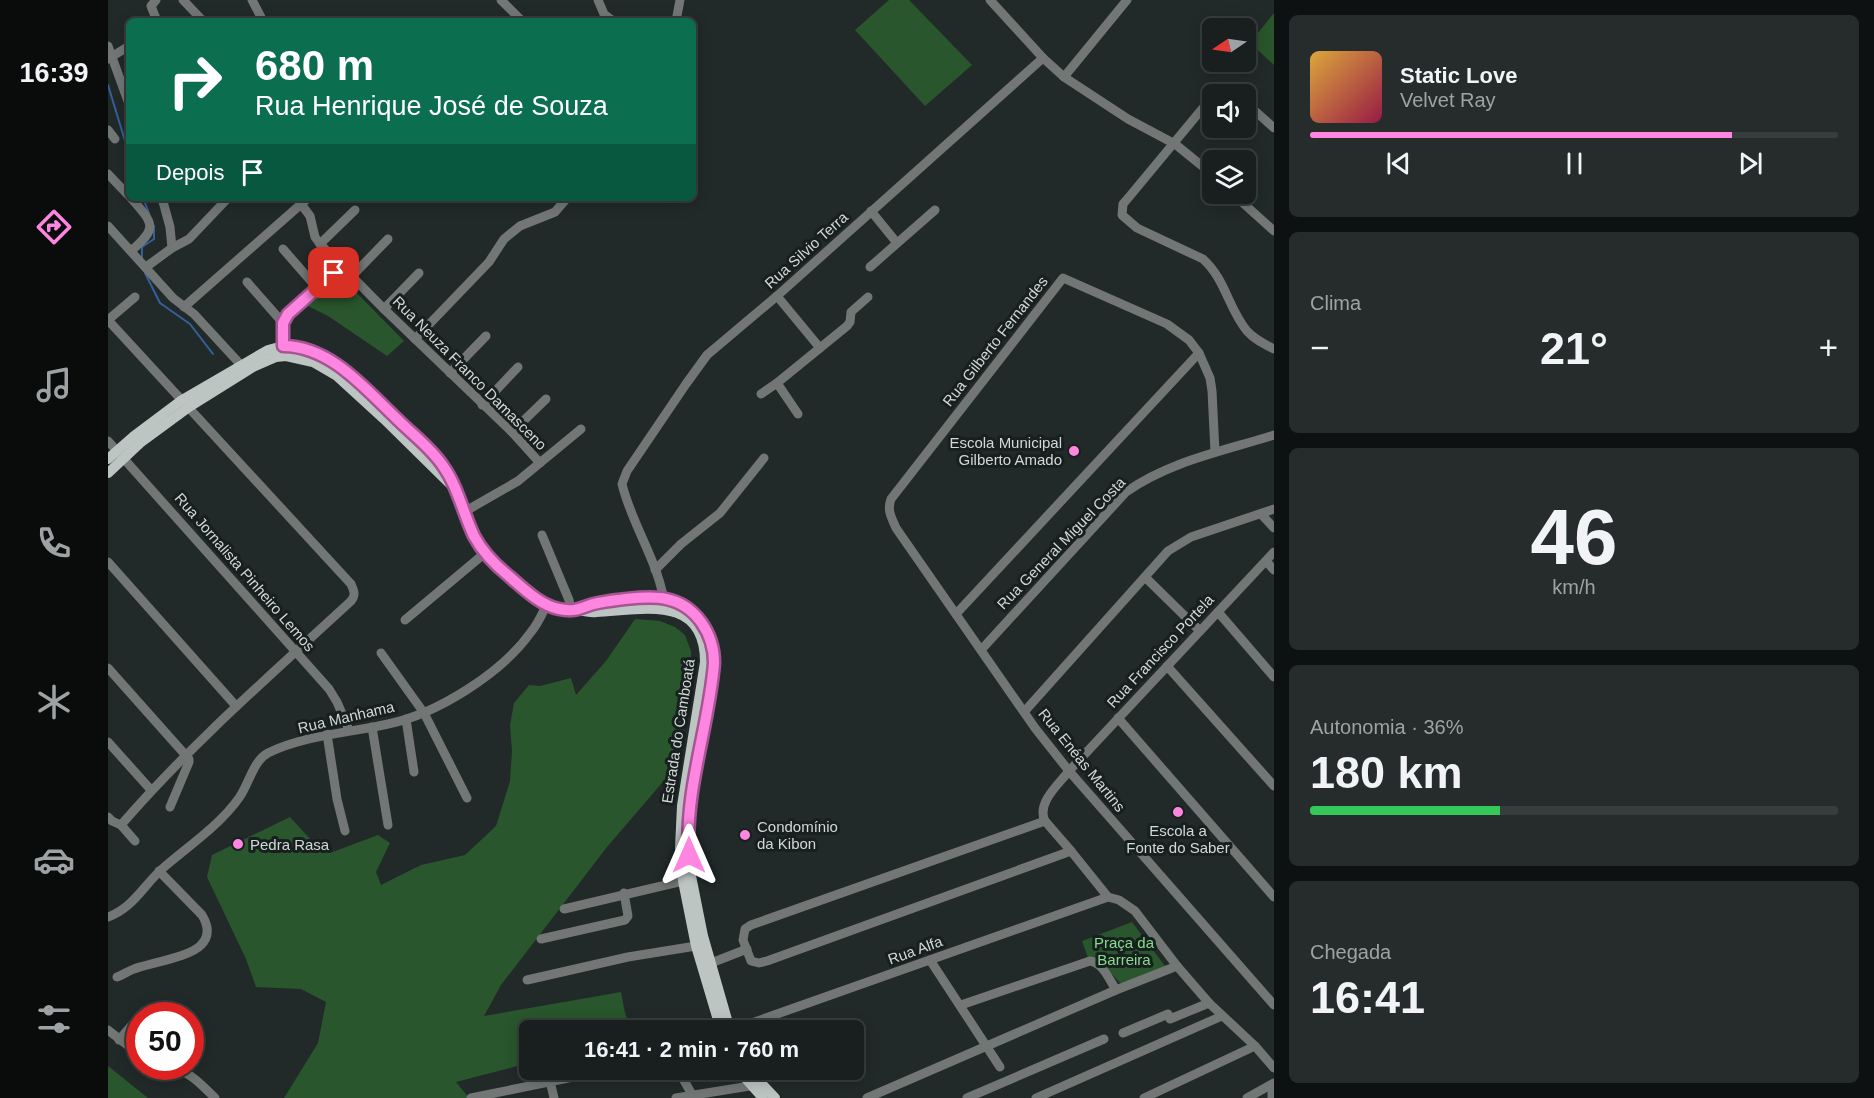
<!DOCTYPE html>
<html lang="pt">
<head>
<meta charset="utf-8">
<style>
	body { margin:0; font-family:Helvetica,sans-serif; background:#262c2c; color:#f1f3f6; height:100vh; display:flex; flex-direction:column; font-size:22px; white-space:nowrap }
	* { box-sizing:border-box; margin:0 }
	p { font-size:20px; color:#9fa2a4 }
	.icon { flex:none; width:33px; height:33px; fill:none; stroke:currentColor; stroke-width:2; stroke-linecap:round; stroke-linejoin:round }
	.map { position:relative; flex:1; overflow:hidden }
	.side { display:flex; flex-direction:column; gap:15px; padding:15px; background:#0e1111; width:600px }
	.side>* { flex:none }
	.guide { position:absolute; left:18px; top:18px; width:570px; height:183px; border-radius:9px; box-shadow:0 3px 15px #0003,0 0 0 2px #373d3d; background:#0b6e4f; color:#fff; overflow:hidden }
	.needle { width:39px; rotate:257deg }
	.fabs { position:absolute; left:1094px; top:18px; display:grid; gap:12px }
	.fabs a { display:grid; place-items:center; width:54px; height:54px; border-radius:9px; background:#191f1f; box-shadow:0 3px 15px #0003,0 0 0 2px #373d3d; font-size:30px }
	.speed { position:absolute; left:18px; top:1002px; display:flex; gap:12px; font-size:30px; font-weight:700; text-align:center }
	.speed>* { display:grid; place-content:center; width:78px; height:78px; border-radius:50%; background:#191f1f; box-shadow:0 3px 15px #0003,0 0 0 2px #373d3d; line-height:1 }
	.speed .limit { border:9px solid #d22; background:#fff; color:#111 }
	.pin { position:absolute; display:grid; place-items:center; width:51px; height:51px; color:#fff; margin:-26px; border-radius:12px; box-shadow:0 3px 9px #0006 }
	.me { position:absolute; width:66px; margin:-33px; rotate:0deg; stroke-linejoin:round; filter:drop-shadow(0 0 4px #0008) }
	.turn { display:flex; align-items:center; gap:21px; height:126px; padding:0 30px; font-size:27px }
	.turn .icon { width:78px; height:78px; stroke-width:2.5 }
	.turn b { display:block; font-size:42px; line-height:51px }
	.then { display:flex; align-items:center; height:57px; padding:0 30px; background:#0003; gap:12px; font-size:22px }
	.big { font-size:45px; font-weight:600; line-height:1.1 }
	.side .tile { flex:1; display:flex; flex-direction:column; justify-content:center; gap:9px; min-width:0; padding:0 21px; border-radius:9px; background:#262c2c }
	.side .dial { align-items:center; gap:0 }
	.dial b { font-size:78px; line-height:1 }
	.song { display:flex; align-items:center; gap:18px }
	.cover { width:72px; height:72px; border-radius:9px; background:linear-gradient(135deg,hsl(40 70% 55%),hsl(340 70% 35%)) }
	.played { height:6px; border-radius:3px; background:linear-gradient(90deg,#fe85e0 80%,#373d3d 80%) }
	.keys { display:flex; justify-content:space-around; direction:ltr }
	.heat { display:flex; justify-content:space-between; align-items:center; font-size:33px; direction:ltr }
	.charge { height:9px; border-radius:4px; background:linear-gradient(90deg,#34c759 36%,#373d3d 0) }
	.trip { position:absolute; left:411px; top:1020px; width:345px; height:60px; border-radius:9px; background:#191f1f; box-shadow:0 3px 15px #0003,0 0 0 2px #373d3d; font-weight:600; line-height:60px; text-align:center }
	main { display:flex; flex:1; min-height:0 }
	.menu { display:flex; flex-direction:column; width:108px; justify-content:space-around; align-items:center; background:#0a0c0c; color:#9fa2a4 }
	.menu .icon { width:42px; height:42px }
	.menu .active { color:#fe85e0 }
	.menu b { font-size:27px; color:#f1f3f6 }
	.map>svg:first-child { display:block }
	.green { fill:#29562c }
	.lines { fill:none; stroke-linecap:round; stroke-linejoin:round }
	.stream { stroke:#33619c; stroke-width:2 }
	.minor { stroke:#727674; stroke-width:9 }
	.major { stroke:#bdc5c3; stroke-width:10 }
	.route-casing { stroke:#a55692; stroke-width:15 }
	.route { stroke:#fe85e0; stroke-width:10 }
	.poi-dot { fill:#fe85e0; stroke:#171f1f; stroke-width:2 }
	.labels { text-anchor:middle; dominant-baseline:central; stroke-width:6; stroke-linejoin:round; paint-order:stroke }
	.street-label { font-size:15px; fill:#d2d7d7; stroke:#171f1f }
	.poi-label { font-size:15px; fill:#d2d7d7; stroke:#171f1f; text-anchor:start }
	.park-label { font-size:15px; fill:#88dc8c; stroke:#171f1f }
</style>
</head>
<body>
<main>
<nav class="menu">
<b>16:39</b>
<svg class="icon active" aria-label="directions" viewBox="0 0 24 24"><path d="M12 3l9 9-9 9-9-9zM9 14v-3h6M13 9l2 2-2 2"/></svg>
<svg class="icon" aria-label="music" viewBox="0 0 24 24"><path d="M9 18V5l10-2v13"/><circle cx="6" cy="18" r="3"/><circle cx="16" cy="16" r="3"/></svg>
<svg class="icon" aria-label="phone" viewBox="0 0 24 24"><path d="M5 4h4l2 5-3 2q2 4 5 5l2-3 5 2v4C11 20 4 13 5 4z"/></svg>
<svg class="icon" aria-label="climate" viewBox="0 0 24 24"><path d="M12 3v18M4 7l16 10M4 17L20 7"/></svg>
<svg class="icon" aria-label="car" viewBox="0 0 24 24"><path d="M5 17H2v-5l4-1 3-4h7l3 4 3 1v5h-3M9 17h6M6 11h13"/><circle cx="7" cy="17" r="2"/><circle cx="17" cy="17" r="2"/></svg>
<svg class="icon" aria-label="filters" viewBox="0 0 24 24"><path d="M4 7h16M4 17h16"/><circle cx="9" cy="7" r="2"/><circle cx="15" cy="17" r="2"/></svg>
</nav>
<div class="map">
<svg width="1166" height="1098" viewBox="0 0 1166 1098">
	<rect width="100%" height="100%" fill="#212929"/>
	<g class="green">
		<polygon points="781,0 801,0 864,65 817,106 747,30"/>
		<polygon points="1166,13 1166,65 1142,43"/>
		<polygon points="226,282 239,283 296,341 279,356 220,316 200,306"/>
		<polygon points="527,619 552,621 567,627 577,635 583,651 584,673 578,702 572,762 499,847 393,985 376,1016 513,992 517,1013 523,1030 422,1030 421,1063 348,1082 361,1098 176,1098 210,1043 218,1002 193,989 148,987 138,959 99,877 104,855 182,817 205,842 222,853 270,835 282,843 268,872 273,885 313,865 357,855 388,826 402,781 404,751 402,725 406,703 421,685 432,686 463,678 468,695 498,661"/>
		<polygon points="1024,922 1057,966 1015,984 1012,983 990,958 980,958 974,941"/>
		<polygon points="0,1066 40,1098 0,1098"/>
	</g>
	<g class="lines">
		<g class="stream">
			<polyline points="0,85 21,154"/>
			<polyline points="35,198 41,213"/>
			<polyline points="34,258 34,247 46,239 46,226"/>
			<polyline points="37,273 52,303 82,324 105,354"/>
		</g>
		<g class="minor">
			<polyline points="48,0 43,6 49,21"/>
			<polyline points="75,0 95,21"/>
			<polyline points="144,0 155,21"/>
			<polyline points="393,0 414,21"/>
			<polyline points="490,0 496,14 505,21"/>
			<polyline points="882,0 935,58 956,77 1020,119 1067,144 1104,174"/>
			<polyline points="568,21 572,0"/>
			<polyline points="0,46 21,104"/>
			<polyline points="0,59 21,46"/>
			<polyline points="956,77 1019,0"/>
			<polyline points="1107,94 1119,89 1129,94"/>
			<path d="M1104 97 1021 197 1015 204 1014 215 1029 228 1095 259C1118 280 1120 308 1139 331 1146 339 1156 344 1166 349"/>
			<polyline points="1137,102 1166,128"/>
			<polyline points="0,130 7,139"/>
			<polyline points="0,174 21,196"/>
			<polyline points="1125,194 1166,231"/>
			<path d="M23 198C46 224 50 228 23 251"/>
			<polyline points="54,198 62,227 64,248"/>
			<polyline points="193,204 202,216 207,237 212,244 276,309 404,432 432,463"/>
			<polyline points="763,211 789,243"/>
			<polyline points="0,226 65,298 86,314 133,365"/>
			<polyline points="212,244 247,210"/>
			<polyline points="175,249 209,288"/>
			<polyline points="38,267 64,248 81,239 120,198"/>
			<polyline points="762,267 827,210"/>
			<polyline points="244,276 280,239"/>
			<polyline points="139,282 175,323"/>
			<polyline points="669,296 712,348"/>
			<polyline points="76,307 200,198"/>
			<polyline points="276,309 311,273"/>
			<path d="M0 320 243 584C246 591 248 595 243 601 164 674 83 744 13 825"/>
			<polyline points="0,320 27,297"/>
			<polyline points="307,339 381,262 396,239 412,226 447,212 459,198"/>
			<polyline points="175,346 175,323 180,314 233,266"/>
			<polyline points="342,373 378,336"/>
			<polyline points="653,394 669,383"/>
			<polyline points="374,405 410,367"/>
			<polyline points="690,414 669,383 739,326 742,322 743,312 760,297"/>
			<polyline points="404,432 438,399"/>
			<polyline points="0,441 221,689 229,702 241,730"/>
			<path d="M1107 452 1104 391 1102 378 1091 353 1081 340 1059 324 955 278 783 499C779 510 783 517 788 528L927 728 961 771 1166 1005"/>
			<polyline points="356,512 410,481 473,429"/>
			<polyline points="1153,514 1166,528"/>
			<polyline points="434,535 461,600 463,610"/>
			<path d="M1166 552 961 771C951 784 928 803 937 821L963 851 1000 897 1011 900 1027 911 1069 966 1101 1003 1147 1046 1166 1068"/>
			<polyline points="1158,561 1166,570"/>
			<polyline points="0,562 128,706"/>
			<polyline points="547,570 573,544 612,513 656,458"/>
			<polyline points="1037,577 1092,631"/>
			<path d="M557 609C553 565 524 526 514 484L519 471 578 384 599 355 669 296 935 58"/>
			<polyline points="1110,612 1166,677"/>
			<polyline points="848,614 1091,353"/>
			<polyline points="297,620 377,553"/>
			<path d="M873 650 1018 492C1062 461 1116 451 1166 435"/>
			<polyline points="273,653 316,713 359,798"/>
			<polyline points="1059,666 1166,786"/>
			<polyline points="0,668 81,759 81,762 62,807"/>
			<polyline points="916,712 1060,551 1083,537 1166,509"/>
			<polyline points="1010,718 1166,897"/>
			<polyline points="298,719 306,772"/>
			<polyline points="264,727 280,825"/>
			<polyline points="219,734 229,799 237,831"/>
			<polyline points="0,742 43,790"/>
			<polyline points="0,817 4,821 13,825 27,841"/>
			<polyline points="937,821 643,925 637,929 635,940 643,961 651,963 659,961 963,851"/>
			<polyline points="456,909 575,881"/>
			<path d="M0 917C25 908 35 886 54 869 79 847 111 826 131 798 141 784 145 761 160 753 197 735 241 733 280 724 329 714 394 673 423 632 430 624 434 614 439 604"/>
			<polyline points="433,939 517,920 520,916 516,893"/>
			<polyline points="822,960 892,1067"/>
			<polyline points="598,965 639,949"/>
			<path d="M9 977C15 975 20 971 26 969 42 963 82 957 93 945 102 936 100 925 94 915L51 871"/>
			<polyline points="419,980 520,957 588,946"/>
			<path d="M853 1005 982 961C995 963 1001 979 1008 990"/>
			<polyline points="0,1030 32,1055"/>
			<polyline points="624,1030 1000,897"/>
			<polyline points="1015,1033 1060,1014 1062,1019 1101,1003"/>
			<polyline points="11,1040 36,1011 40,1010 47,1016"/>
			<path d="M60 1066C81 1071 92 1083 107 1098"/>
			<polyline points="570,1070 586,1098"/>
			<polyline points="442,1081 446,1098"/>
			<polyline points="363,1098 499,1070"/>
			<polyline points="568,1098 648,1085"/>
			<polyline points="759,1098 1008,990 1069,966"/>
			<polyline points="859,1098 996,1039"/>
			<polyline points="928,1098 1114,1016"/>
			<polyline points="1036,1098 1147,1046"/>
			<polyline points="1139,1098 1166,1083"/>
			<polyline points="1164,1098 1164,1085"/>
		</g>
		<g class="major">
			<path d="M0 459 26 436 74 400 160 350 175 346 198 349 232 367 329 458C347 481 354 511 367 536 380 563 416 594 443 607 452 611 461 609 470 610 476 611 482 613 488 612 534 610 597 593 597 662L574 806 572 848 575 881 588 946 613 1030"/>
			<polyline points="0,473 32,443 81,407 145,367 168,357 178,356 205,362 229,376 276,419 341,483"/>
			<path d="M472 610C488 603 503 601 521 600 533 599 547 597 559 599 591 606 607 639 605 670L583 806 580 842 583 876 595 936 622 1030"/>
			<polyline points="630,1070 655,1098"/>
			<polyline points="641,1070 667,1098"/>
		</g>
	</g>
	<g class="lines">
		<defs>
			<path id="route" d="M226 273 180 314 175 323V346C223 346 258 390 290 420 305 435 323 448 335 466 350 487 355 513 366 536 375 553 387 565 402 577 416 589 432 605 451 609 471 613 474 606 490 603 508 600 540 595 558 599 588 605 606 634 606 663 601 727 576 791 581 855"/>
		</defs>
		<use href="#route" class="route-casing"/>
		<use href="#route" class="route"/>
	</g>
	<g class="poi-dot">
		<circle cx="966" cy="451" r="6"/>
		<circle cx="1070" cy="812" r="6"/>
		<circle cx="637" cy="835" r="6"/>
		<circle cx="130" cy="844" r="6"/>
	</g>
	<g class="labels">
		<g class="street-label">
			<text transform="translate(698 250) rotate(-42)">Rua Silvio Terra</text>
			<text transform="translate(887 341) rotate(-52)">Rua Gilberto Fernandes</text>
			<text transform="translate(362 373) rotate(45)">Rua Neuza Franco Damasceno</text>
			<text transform="translate(953 543) rotate(-46)">Rua General Miguel Costa</text>
			<text transform="translate(137 572) rotate(49)">Rua Jornalista Pinheiro Lemos</text>
			<text transform="translate(1052 651) rotate(-47)">Rua Francisco Portela</text>
			<text transform="translate(238 717) rotate(-13)">Rua Manhama</text>
			<text transform="translate(570 731) rotate(-81)">Estrada do Camboatá</text>
			<text transform="translate(974 760) rotate(51)">Rua Enéas Martins</text>
			<text transform="translate(807 950) rotate(-20)">Rua Alfa</text>
		</g>
		<g class="poi-label">
			<text x="954" y="442" text-anchor="end">Escola Municipal<tspan x="954" dy="17">Gilberto Amado</tspan></text>
			<text x="649" y="826">Condomínio<tspan x="649" dy="17">da Kibon</tspan></text>
			<text x="1070" y="830" text-anchor="middle">Escola a<tspan x="1070" dy="17">Fonte do Saber</tspan></text>
			<text x="142" y="844">Pedra Rasa</text>
		</g>
		<g class="park-label">
			<text x="1016" y="942">Praça da<tspan x="1016" dy="17">Barreira</tspan></text>
		</g>
	</g>
</svg>
<div class="fabs">
<a><svg class="needle" viewBox="-14 -14 28 28"><path d="M0-13l5 13h-10z" fill="#e53935"/><path d="M0 13l5-13h-10z" fill="#9fa2a4"/></svg></a>
<a><svg class="icon" aria-label="sound" viewBox="0 0 24 24"><path d="M4 9h4l5-4v14l-5-4H4zM17 9q2 3 0 6"/></svg></a>
<a><svg class="icon" aria-label="layers" viewBox="0 0 24 24"><path d="M12 4l9 5-9 5-9-5zM3 14l9 5 9-5"/></svg></a>
</div>
<div class="speed"><div class="limit">50</div></div>
<div class="pin" style="left:226px;top:273px;background:#d93025"><svg class="icon" aria-label="arrive" viewBox="0 0 24 24"><path d="M6 21V4h12l-3 4 3 4H6"/></svg></div>
<svg class="me" style="left:581px;top:855px" viewBox="-20 -20 40 40"><path d="M0-17L14 15 0 8-14 15z" fill="#fe85e0" stroke="#fff" stroke-width="4"/></svg>
<div class="trip">16:41 · 2 min · 760 m</div>
<div class="guide">
<div class="turn"><svg class="icon" aria-label="right" viewBox="0 0 24 24"><path d="M7 20v-9h11M14 6l5 5-5 5"/></svg><div><b>680 m</b>Rua Henrique José de Souza</div></div>
<div class="then">Depois<svg class="icon" aria-label="arrive" viewBox="0 0 24 24"><path d="M6 21V4h12l-3 4 3 4H6"/></svg></div>
</div>
</div>
<section class="side">
<div class="tile">
<div class="song"><i class="cover"></i><div><b>Static Love</b><p>Velvet Ray</p></div></div>
<div class="played"></div>
<div class="keys"><svg class="icon" aria-label="previous" viewBox="0 0 24 24"><path d="M18 5L8 12l10 7zM5 5v14"/></svg><svg class="icon" aria-label="pause" viewBox="0 0 24 24"><path d="M8 5v14M16 5v14"/></svg><svg class="icon" aria-label="next" viewBox="0 0 24 24"><path d="M6 5l10 7-10 7zM19 5v14"/></svg></div>
</div>
<div class="tile"><p>Clima</p>
<div class="heat"><a>−</a><b class="big">21°</b><a>+</a></div>
</div>
<div class="tile dial"><b>46</b><p>km/h</p></div>
<div class="tile"><p>Autonomia · 36%</p><b class="big">180 km</b><div class="charge"></div></div>
<div class="tile"><p>Chegada</p><b class="big">16:41</b></div>
</section>
</main>
</body>
</html>
